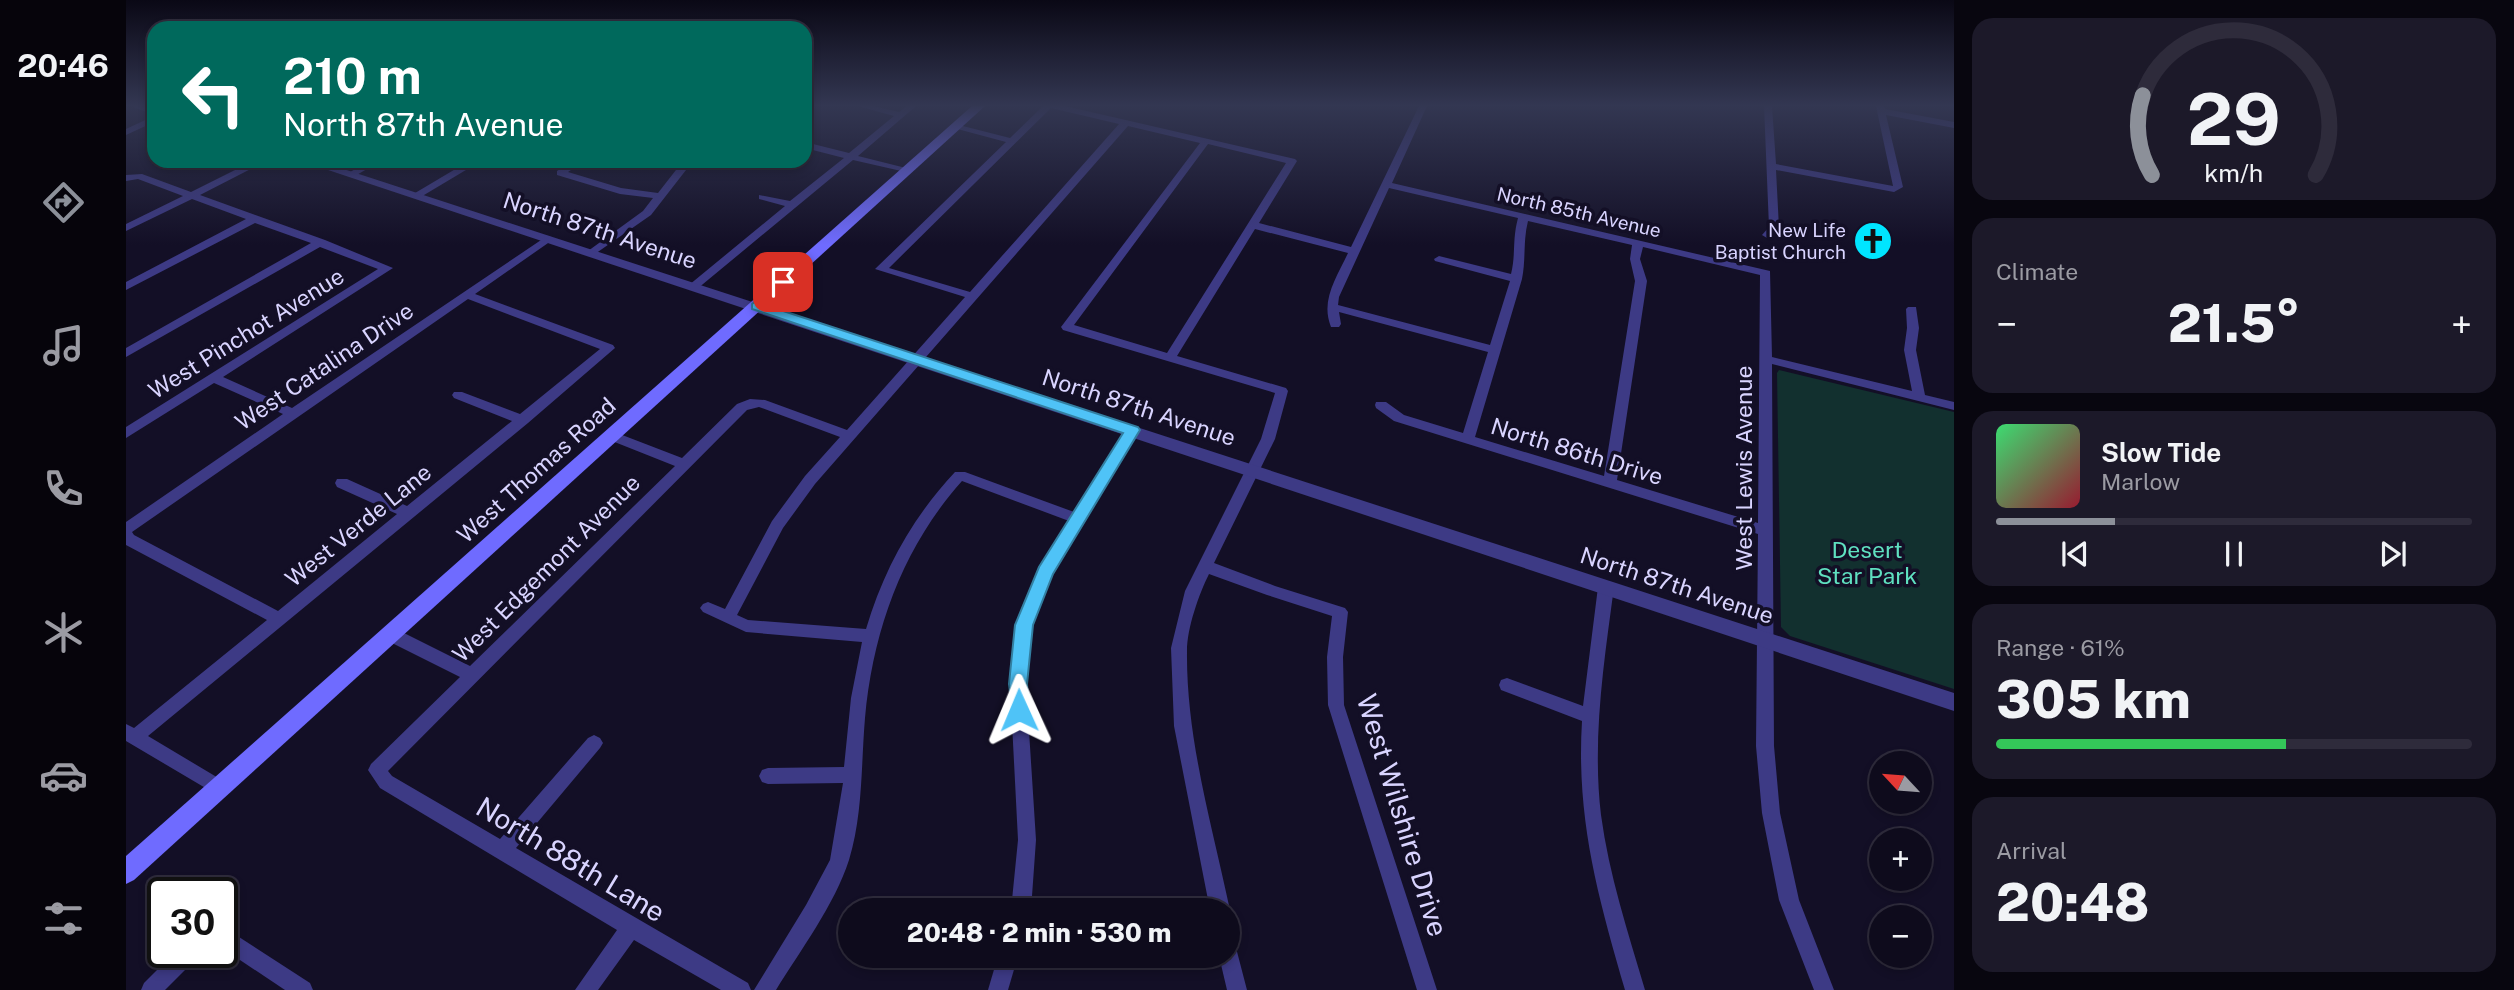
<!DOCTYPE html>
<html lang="en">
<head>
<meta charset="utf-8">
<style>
	body { margin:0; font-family:"Public Sans",sans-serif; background:#1c1929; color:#f1f3f6; height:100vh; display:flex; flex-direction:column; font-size:26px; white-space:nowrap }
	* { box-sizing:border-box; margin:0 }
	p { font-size:23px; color:#9b9ba3 }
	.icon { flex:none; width:38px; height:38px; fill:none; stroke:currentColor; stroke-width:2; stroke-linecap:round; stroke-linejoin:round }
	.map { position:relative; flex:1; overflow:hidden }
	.panel { display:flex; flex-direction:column; gap:18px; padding:18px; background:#08060f; width:560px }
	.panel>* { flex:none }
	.banner { position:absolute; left:21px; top:21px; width:665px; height:147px; border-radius:21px; box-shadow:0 4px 10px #0003,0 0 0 2px #2e2b3b; background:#00695c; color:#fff; overflow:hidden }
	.needle { width:46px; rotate:296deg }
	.tools { position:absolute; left:1743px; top:751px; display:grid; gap:14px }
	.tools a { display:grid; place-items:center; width:63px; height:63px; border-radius:50%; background:#0e0b1c; box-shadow:0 4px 10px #0003,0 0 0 2px #2e2b3b; font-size:35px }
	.speed { position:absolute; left:21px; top:877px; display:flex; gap:14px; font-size:35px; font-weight:700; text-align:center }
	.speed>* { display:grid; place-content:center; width:91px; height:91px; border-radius:50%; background:#0e0b1c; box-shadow:0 4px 10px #0003,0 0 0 2px #2e2b3b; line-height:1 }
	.speed .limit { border:4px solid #111; border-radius:10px; background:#fff; color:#111 }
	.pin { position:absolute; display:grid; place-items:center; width:60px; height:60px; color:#fff; margin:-30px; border-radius:14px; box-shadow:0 4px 10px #0006 }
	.me { position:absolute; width:77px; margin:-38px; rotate:359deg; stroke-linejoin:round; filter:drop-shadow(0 0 5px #0008) }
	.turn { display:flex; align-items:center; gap:24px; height:147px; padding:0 21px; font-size:32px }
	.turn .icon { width:91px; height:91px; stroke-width:2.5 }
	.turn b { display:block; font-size:49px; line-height:60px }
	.big { font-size:52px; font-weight:800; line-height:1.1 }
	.panel .card { flex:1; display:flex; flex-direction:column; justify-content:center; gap:10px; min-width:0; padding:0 24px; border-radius:21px; background:#1c1929 }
	.panel .dial { align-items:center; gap:0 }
	.dial svg { height:182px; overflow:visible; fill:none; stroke:#2e2b3b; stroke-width:7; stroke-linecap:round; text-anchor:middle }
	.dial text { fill:#f1f3f6; stroke:none }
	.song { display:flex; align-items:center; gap:21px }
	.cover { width:84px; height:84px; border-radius:10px; background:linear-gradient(135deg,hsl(140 70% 55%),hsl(350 70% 35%)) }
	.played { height:7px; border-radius:4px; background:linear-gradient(90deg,#8c9099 25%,#2e2b3b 25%) }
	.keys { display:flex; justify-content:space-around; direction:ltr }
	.heat { display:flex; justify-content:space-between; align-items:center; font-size:38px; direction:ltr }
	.charge { height:10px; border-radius:5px; background:linear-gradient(90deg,#34c759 61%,#2e2b3b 0) }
	.trip { position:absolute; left:712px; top:898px; width:402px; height:70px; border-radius:35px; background:#0e0b1c; box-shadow:0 4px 10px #0003,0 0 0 2px #2e2b3b; font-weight:800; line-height:70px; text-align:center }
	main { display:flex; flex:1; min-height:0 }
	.menu { display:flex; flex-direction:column; width:126px; justify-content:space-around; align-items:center; background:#06040b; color:#9b9ba3 }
	.menu .icon { width:49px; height:49px }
	.menu .active { color:#8c9099 }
	.menu b { font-size:32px; color:#f1f3f6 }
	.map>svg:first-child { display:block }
	.green { fill:#12302f }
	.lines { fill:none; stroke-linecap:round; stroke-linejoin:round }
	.minor { fill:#3d3a85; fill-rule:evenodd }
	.tertiary { fill:#3d3a85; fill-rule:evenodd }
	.secondary { fill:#6f6bff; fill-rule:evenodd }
	.route { fill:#4fc3f7; stroke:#337fa1; stroke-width:2 }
	.labels { text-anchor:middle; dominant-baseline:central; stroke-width:7; stroke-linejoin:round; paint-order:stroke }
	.far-street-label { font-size:19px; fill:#d9d4ff; stroke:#130f26 }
	.far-poi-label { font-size:19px; fill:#d9d4ff; stroke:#130f26; text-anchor:end }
	.street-label { font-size:23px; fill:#d9d4ff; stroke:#130f26 }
	.park-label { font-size:23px; fill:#5fe0c0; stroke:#130f26 }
	.near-street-label { font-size:28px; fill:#d9d4ff; stroke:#130f26 }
</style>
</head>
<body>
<main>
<nav class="menu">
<b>20:46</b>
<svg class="icon active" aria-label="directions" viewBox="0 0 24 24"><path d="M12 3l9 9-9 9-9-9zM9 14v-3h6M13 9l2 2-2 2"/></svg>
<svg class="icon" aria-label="music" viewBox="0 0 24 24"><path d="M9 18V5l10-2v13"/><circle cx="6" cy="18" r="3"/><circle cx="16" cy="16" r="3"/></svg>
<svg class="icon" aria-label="phone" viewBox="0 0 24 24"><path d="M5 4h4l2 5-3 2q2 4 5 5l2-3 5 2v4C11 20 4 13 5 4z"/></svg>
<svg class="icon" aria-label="climate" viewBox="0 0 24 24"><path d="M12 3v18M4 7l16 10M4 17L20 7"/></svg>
<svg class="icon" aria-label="car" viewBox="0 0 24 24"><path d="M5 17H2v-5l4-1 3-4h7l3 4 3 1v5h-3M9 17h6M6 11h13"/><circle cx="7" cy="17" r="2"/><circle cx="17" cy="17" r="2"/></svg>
<svg class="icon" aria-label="filters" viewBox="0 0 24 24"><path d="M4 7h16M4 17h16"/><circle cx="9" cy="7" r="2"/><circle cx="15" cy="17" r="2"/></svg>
</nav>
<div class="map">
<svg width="1828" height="990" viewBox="0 0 1828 990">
	<rect width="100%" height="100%" fill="#130f26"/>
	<polygon class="green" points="1653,370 1828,412 1828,689 1664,636 1655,627 1651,373"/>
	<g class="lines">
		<g class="minor">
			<polygon points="732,106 747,106 773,112 781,106 790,106 732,156 784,169 784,173 727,160 571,289 563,289 563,285 659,206 633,199 633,195 664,201 718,158 679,148 679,142 723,153 768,116"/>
			<path d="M917 106H939L1169 159 1171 161 1133 223 1225 247 1293 106H1301L1266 183 1644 271 1646 357 1786 391 1778 350 1781 328 1780 309 1782 307H1790L1793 328 1790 350 1799 395 1828 402V410L1646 364 1648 746 1654 813 1673 900 1708 990H1688L1653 900 1636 813 1630 746 1632 534 1268 421 1250 408 1249 405 1250 402H1260L1278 415 1337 433 1362 352 1213 312 1215 324 1213 327H1205C1194 300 1211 277 1222 253L1129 229 1051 356 1160 388 1162 391 1149 439 1088 563 1149 586 1219 608 1222 612 1217 657 1218 705 1311 990H1291L1202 705 1201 657 1206 616 1141 595 1083 574C1073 594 1061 628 1061 651 1060 738 1086 825 1104 910L1102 913V910H1084L1048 726 1045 648 1059 591 1135 439 1149 393 937 330 935 327 1074 143 1002 126 689 484 657 528 611 615 622 620 740 629C758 569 786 518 829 472H839L948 512 1001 427H1011L1013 430 926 573 906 625 900 684 910 840 905 910H885L892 840 884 684 890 625 911 572 943 521 836 481C777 547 747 630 739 718 735 765 737 814 723 860 709 904 674 951 650 990H628L680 905 704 860 717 783 642 784 636 782 633 776 636 770 642 768 718 767 725 698 736 642 620 632 577 612 574 608 577 604 582 602 599 609 646 521 679 476 714 437 633 407 621 410 262 771 266 776 374 839 462 738 468 735 474 738 477 743 474 748 390 848 622 983 625 990H595L508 940 472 990H449L491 930 254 788 242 770 245 764 334 677 258 639 256 634 258 629 264 627 270 629 344 666 549 466 481 439 479 436 481 433H491L556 458 611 404 624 399 639 400 721 430 839 297 749 269 880 142 824 127 829 124 884 138ZM925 108 993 124 844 292 763 268ZM1082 144 1160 163 1041 353 948 325ZM1263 188 1392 218C1386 240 1390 254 1385 274L1313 256 1308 259 1309 261 1384 281 1364 345 1212 305 1213 297ZM1402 221 1506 245 1504 259 1509 281 1478 476 1349 437 1396 279C1400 259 1397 240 1402 221ZM1517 247 1634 275 1632 523 1491 480 1521 281 1514 259Z"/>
			<polygon points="1638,106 1646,106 1650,164 1767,186 1750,106 1758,106 1759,109 1828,122 1828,128 1760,115 1777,187 1768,192 1650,170 1653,228 1641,238 1636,235 1643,227"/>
			<polygon points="28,116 28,122 0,135 0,129"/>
			<path d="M127 161H140L74 195 199 240 267 268 97 377 166 408 421 236 425 237V241L349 294 487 345 489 348 402 423 22 736 99 782 102 788 99 794 93 796 0 741V724L8 728 141 620 0 545V522L157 414 88 383 0 438V427L252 269 194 247 0 357V348L185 243 129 223 0 290V282L120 219 66 199 0 231V224L57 196 12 179 0 181V175L16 174 65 192ZM342 299 474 349 394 414 336 392H328L326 395 328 398 386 421 281 506 221 479H211L209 483 211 487 271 514 152 611 8 535 6 532Z"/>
			<polygon points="243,161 255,161 227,177 219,175"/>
			<polygon points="343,161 355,161 293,198 284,196"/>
			<polygon points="446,161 458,161 442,172 495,188 532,193 557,161 567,161 525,215 466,256 462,255 462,251 517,211 527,198 494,194 431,175 431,171"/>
			<path d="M1480 581 1485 583 1488 587C1478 662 1466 739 1475 815 1483 875 1502 932 1519 990H1499C1472 897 1450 819 1456 721L1375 690 1373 685 1375 680 1381 678 1457 706 1472 587 1475 583Z"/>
			<polygon points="96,926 184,983 187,990 159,990 96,948"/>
			<polygon points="1102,941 1109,944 1121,990 1101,990 1093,956 1102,956"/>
			<polygon points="49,952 73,952 70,959 39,990 15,990 18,983"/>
			<polygon points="872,956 892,956 882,990 862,990"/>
		</g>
		<g class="tertiary">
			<polygon points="7,106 28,107 28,114 9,108"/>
			<polygon points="175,161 193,161 1828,693 1828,711"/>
		</g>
		<polygon class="secondary" points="846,106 859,106 8,880 0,884 0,856"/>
	</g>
	<linearGradient id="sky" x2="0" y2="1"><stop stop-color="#0a0815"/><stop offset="0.43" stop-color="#333752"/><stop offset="1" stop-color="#333752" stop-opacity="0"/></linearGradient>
	<rect width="1828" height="245" fill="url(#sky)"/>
	<polygon class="route" points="657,279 663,282 639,305 1012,427 1014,430 927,574 907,625 901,684 903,710 900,716 893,719 887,716 883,684 889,625 913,567 997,433 626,309 626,304"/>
	<defs>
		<symbol id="church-disc" viewBox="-11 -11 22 22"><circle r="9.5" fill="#00e5ff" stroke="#130f26"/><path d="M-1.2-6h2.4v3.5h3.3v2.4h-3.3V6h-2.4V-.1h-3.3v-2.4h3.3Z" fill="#111"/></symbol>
	</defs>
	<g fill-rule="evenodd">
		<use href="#church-disc" x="1725" y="219" width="44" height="44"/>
	</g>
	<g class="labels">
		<g class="far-street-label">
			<text transform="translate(1453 212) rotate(13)">North 85th Avenue</text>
		</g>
		<g class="far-poi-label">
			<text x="1720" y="230">New Life<tspan x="1720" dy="22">Baptist Church</tspan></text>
		</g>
		<g class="street-label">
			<text transform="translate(474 230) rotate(18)">North 87th Avenue</text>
			<text transform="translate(120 333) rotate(-32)">West Pinchot Avenue</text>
			<text transform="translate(198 366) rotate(-34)">West Catalina Drive</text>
			<text transform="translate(1013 407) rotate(18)">North 87th Avenue</text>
			<text transform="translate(1451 451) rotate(17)">North 86th Drive</text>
			<text transform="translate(1617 468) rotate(-90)">West Lewis Avenue</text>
			<text transform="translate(410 470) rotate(-42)">West Thomas Road</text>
			<text transform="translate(232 525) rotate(-39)">West Verde Lane</text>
			<text transform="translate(420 568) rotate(-45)">West Edgemont Avenue</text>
			<text transform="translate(1551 585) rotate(18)">North 87th Avenue</text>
		</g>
		<g class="park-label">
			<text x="1741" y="549">Desert<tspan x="1741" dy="26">Star Park</tspan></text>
		</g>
		<g class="near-street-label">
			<text transform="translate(1277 815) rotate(73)">West Wilshire Drive</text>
			<text transform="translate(445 859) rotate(31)">North 88th Lane</text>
		</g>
	</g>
</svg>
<div class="tools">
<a><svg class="needle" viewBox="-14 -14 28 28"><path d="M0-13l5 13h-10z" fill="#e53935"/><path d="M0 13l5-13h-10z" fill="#9b9ba3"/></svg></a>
<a>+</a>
<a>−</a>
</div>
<div class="speed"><div class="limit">30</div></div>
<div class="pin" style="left:657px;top:282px;background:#d93025"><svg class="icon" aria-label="arrive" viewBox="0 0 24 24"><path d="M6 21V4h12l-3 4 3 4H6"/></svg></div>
<svg class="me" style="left:893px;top:710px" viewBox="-20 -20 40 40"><path d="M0-17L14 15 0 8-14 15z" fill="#4fc3f7" stroke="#fff" stroke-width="4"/></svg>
<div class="trip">20:48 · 2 min · 530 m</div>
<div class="banner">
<div class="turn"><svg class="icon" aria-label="left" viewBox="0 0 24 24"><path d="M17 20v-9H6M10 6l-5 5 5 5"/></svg><div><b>210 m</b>North 87th Avenue</div></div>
</div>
</div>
<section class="panel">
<div class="card dial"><svg viewBox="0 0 100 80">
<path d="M14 69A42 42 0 1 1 86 69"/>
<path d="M14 69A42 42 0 0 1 10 34" stroke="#8c9099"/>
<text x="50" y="56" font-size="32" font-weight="700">29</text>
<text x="50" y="72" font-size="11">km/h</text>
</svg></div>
<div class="card"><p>Climate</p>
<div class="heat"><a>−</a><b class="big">21.5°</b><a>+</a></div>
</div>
<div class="card">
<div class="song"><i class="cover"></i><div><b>Slow Tide</b><p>Marlow</p></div></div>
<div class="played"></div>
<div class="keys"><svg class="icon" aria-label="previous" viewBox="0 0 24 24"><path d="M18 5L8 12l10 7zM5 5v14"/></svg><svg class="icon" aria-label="pause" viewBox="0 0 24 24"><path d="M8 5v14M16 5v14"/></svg><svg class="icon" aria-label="next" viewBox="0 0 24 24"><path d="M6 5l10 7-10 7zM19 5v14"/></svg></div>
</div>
<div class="card"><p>Range · 61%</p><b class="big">305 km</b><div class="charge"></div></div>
<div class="card"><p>Arrival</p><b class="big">20:48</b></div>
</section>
</main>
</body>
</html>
